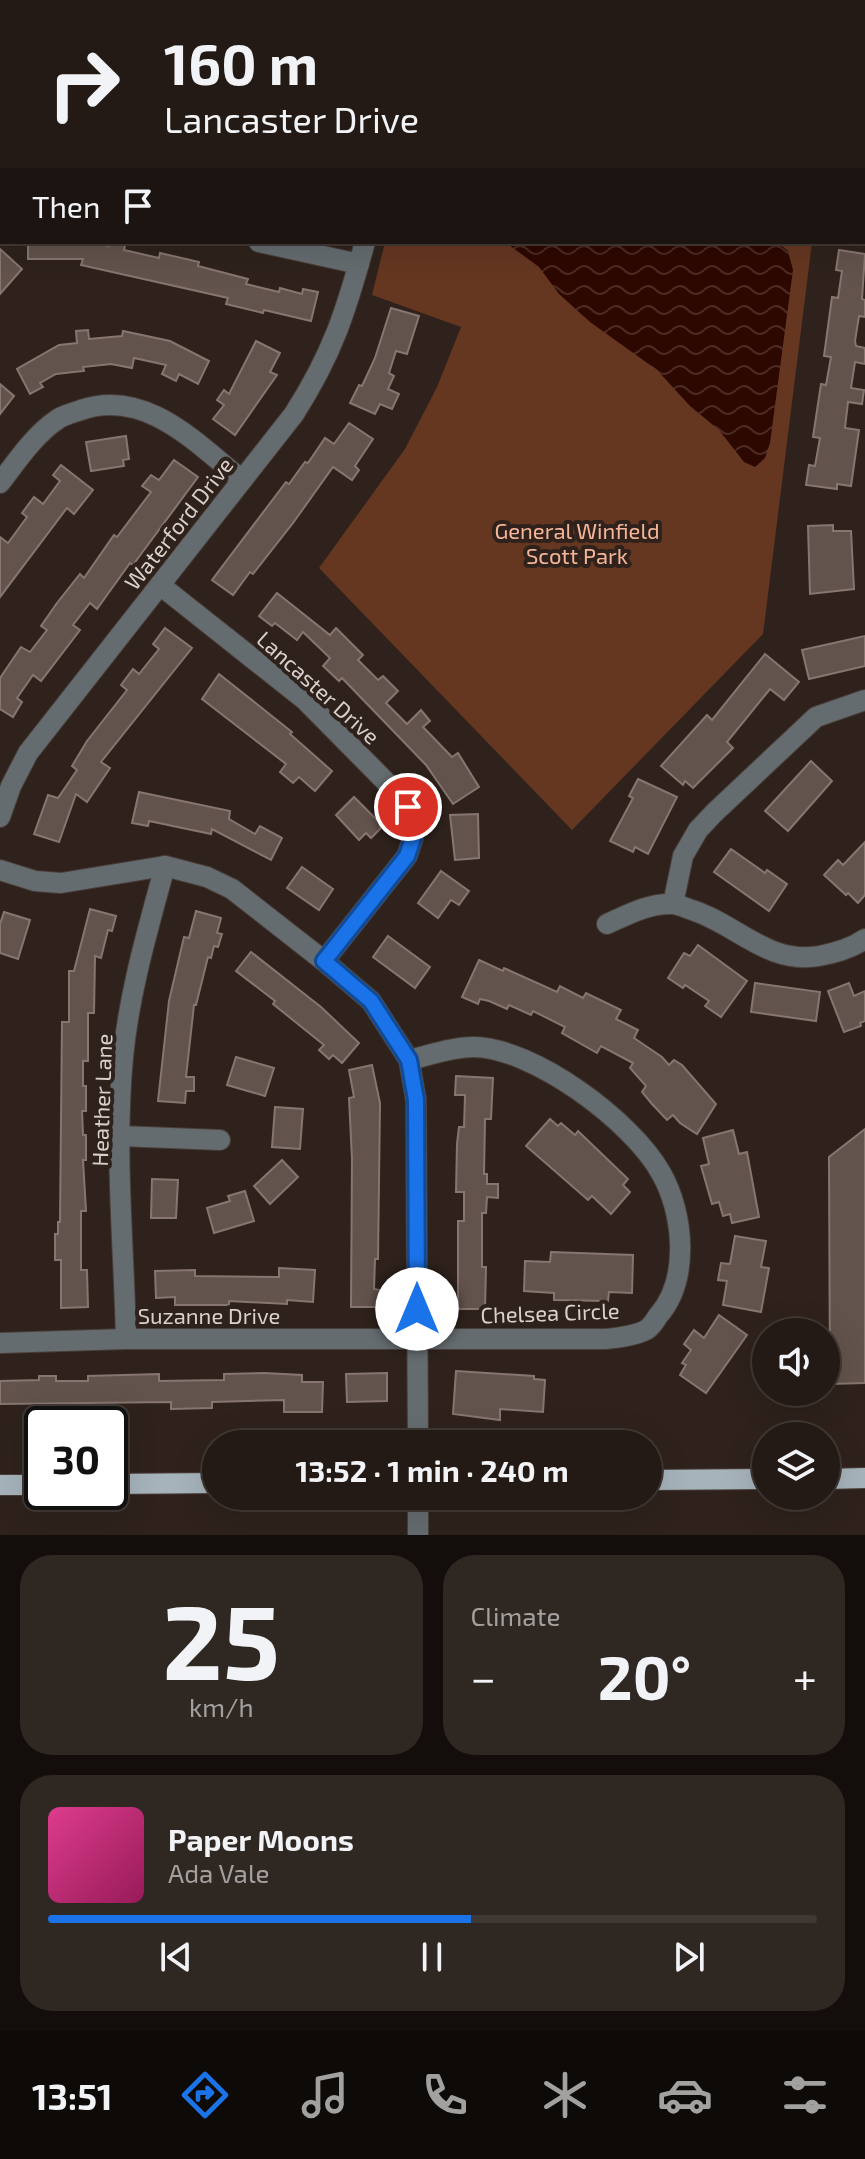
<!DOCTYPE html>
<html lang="en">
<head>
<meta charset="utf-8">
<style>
	body { margin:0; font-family:"Exo 2",sans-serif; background:#2f2722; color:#f1f3f6; height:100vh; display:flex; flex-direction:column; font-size:30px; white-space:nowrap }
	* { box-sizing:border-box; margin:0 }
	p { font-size:26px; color:#a3a1a0 }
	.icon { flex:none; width:44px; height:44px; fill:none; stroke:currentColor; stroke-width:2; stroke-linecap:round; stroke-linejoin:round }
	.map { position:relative; height:1535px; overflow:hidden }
	.sheet { display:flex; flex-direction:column; gap:20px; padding:20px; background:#130e0c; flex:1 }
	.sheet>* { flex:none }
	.hud { position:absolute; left:0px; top:0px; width:866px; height:244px; box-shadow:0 8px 32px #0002,0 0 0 2px #403834; background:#231a15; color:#f1f3f6; overflow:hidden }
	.fabs { position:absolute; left:752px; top:1318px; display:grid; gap:16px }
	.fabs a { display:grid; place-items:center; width:88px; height:88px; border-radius:50%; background:#231a15; box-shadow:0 8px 32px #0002,0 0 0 2px #403834; font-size:40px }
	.speed { position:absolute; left:24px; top:1406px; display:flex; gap:16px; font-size:40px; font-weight:700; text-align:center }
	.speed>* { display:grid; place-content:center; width:104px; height:104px; border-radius:50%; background:#231a15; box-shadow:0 8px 32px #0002,0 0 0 2px #403834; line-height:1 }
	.speed .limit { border:4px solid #111; border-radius:12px; background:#fff; color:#111 }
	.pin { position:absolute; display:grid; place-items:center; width:68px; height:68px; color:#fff; margin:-34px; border:4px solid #fff; border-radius:50%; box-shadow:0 2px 8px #0007 }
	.me { position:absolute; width:88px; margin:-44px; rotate:0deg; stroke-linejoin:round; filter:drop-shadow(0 0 6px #0008) }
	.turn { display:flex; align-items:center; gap:28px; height:168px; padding:0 32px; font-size:36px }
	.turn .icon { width:104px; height:104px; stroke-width:2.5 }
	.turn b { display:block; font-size:56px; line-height:68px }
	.then { display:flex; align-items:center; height:76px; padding:0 32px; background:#0003; gap:16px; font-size:30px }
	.big { font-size:60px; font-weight:700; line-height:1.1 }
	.sheet .tile { flex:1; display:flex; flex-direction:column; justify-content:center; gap:12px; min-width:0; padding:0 28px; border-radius:32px; background:#2f2722 }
	.sheet .dial { align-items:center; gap:0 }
	.dial b { font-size:104px; line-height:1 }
	.song { display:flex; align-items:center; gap:24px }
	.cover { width:96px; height:96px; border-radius:12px; background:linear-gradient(135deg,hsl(330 70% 55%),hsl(330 70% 35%)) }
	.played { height:8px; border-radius:4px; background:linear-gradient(90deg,#1a73e8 55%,#403834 55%) }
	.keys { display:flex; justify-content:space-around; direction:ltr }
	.heat { display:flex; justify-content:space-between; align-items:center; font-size:44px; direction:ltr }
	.sheet .tiles { flex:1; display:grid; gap:20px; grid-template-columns:1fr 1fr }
	.tile:last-child { grid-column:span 2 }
	.trip { position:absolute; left:202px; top:1430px; width:460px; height:80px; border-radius:40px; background:#231a15; box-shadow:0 8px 32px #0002,0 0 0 2px #403834; font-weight:700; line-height:80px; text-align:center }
	.tab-bar { display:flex; height:128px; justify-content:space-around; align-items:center; background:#0e0a08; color:#a3a1a0 }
	.tab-bar .icon { width:56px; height:56px }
	.tab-bar .current { color:#1a73e8 }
	.tab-bar b { font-size:36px; color:#f1f3f6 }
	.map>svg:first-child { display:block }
	.park { fill:#653721 }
	.water { fill:url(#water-waves) }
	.building { fill:#62534c; stroke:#86766f; stroke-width:2 }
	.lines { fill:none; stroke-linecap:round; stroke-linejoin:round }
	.minor-casing { stroke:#4a3e38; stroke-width:22 }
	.major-casing { stroke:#4a3e38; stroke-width:22 }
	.minor { stroke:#656c70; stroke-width:20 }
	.major { stroke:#a6b3bb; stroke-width:20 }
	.route-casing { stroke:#114b97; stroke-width:20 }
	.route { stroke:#1a73e8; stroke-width:14 }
	.labels { text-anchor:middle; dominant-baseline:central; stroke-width:8; stroke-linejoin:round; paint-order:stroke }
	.street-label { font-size:22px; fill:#dad1cd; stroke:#2f221c }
	.park-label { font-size:22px; fill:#f6b597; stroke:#2f221c }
</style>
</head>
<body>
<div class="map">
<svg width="865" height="1535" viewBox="0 0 865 1535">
	<defs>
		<pattern id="water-waves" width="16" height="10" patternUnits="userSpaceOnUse" patternTransform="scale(2)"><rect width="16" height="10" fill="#2d0800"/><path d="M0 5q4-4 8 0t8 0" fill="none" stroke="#4b2b24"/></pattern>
	</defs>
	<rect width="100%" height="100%" fill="#2f221c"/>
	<g class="park">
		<polygon points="0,0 865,0 865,202 864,2 2,2 2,38"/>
		<polygon points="385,242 812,242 763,634 572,830 319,568 405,449 437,387 461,327 372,295"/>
	</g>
	<polygon class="water" points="505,242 777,242 788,251 793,270 770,443 765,458 755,467 744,462 719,430 690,406 657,370 590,322 559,294 539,267"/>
	<g class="building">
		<polygon points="28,242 91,242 109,246 112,242 125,245 124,250 159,258 160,253 199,262 198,266 248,279 246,284 279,292 280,288 302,294 303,289 318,292 311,321 264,310 263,313 226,304 228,298 81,265 83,259 28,259"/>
		<polygon points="0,249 22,269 0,294"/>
		<polygon points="839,250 865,254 862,299 865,300 865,317 859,316 855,341 856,346 865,348 865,364 855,362 851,388 864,390 862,404 848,402 845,428 859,430 851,486 837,484 837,489 806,485 809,465 815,466 820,438 813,437 821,384 826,385 831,357 824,356 832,297 838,298 842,271 836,270"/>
		<polygon points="391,308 419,316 407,354 396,351 389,373 394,376 388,389 399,394 392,409 380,404 375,414 350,403 359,385 362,386 375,358"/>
		<polygon points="88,330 89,339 122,336 123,331 170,341 209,361 198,384 179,374 176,381 162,374 166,365 134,358 132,368 111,364 83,367 84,371 56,374 40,383 43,387 30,394 17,369 59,345 77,343 76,331"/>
		<polygon points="256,341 280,353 270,372 277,375 235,435 213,419 224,405 217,400 224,390 229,394"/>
		<polygon points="0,384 14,396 0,414"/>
		<polygon points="349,423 373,439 355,466 359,470 352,480 333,467 293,523 253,574 250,572 233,595 212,580 286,482 289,484 305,462 308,463 325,438 334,444"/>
		<polygon points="126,436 129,459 123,460 124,466 91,471 86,442"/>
		<polygon points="174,460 198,477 133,565 130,563 97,609 90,603 73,625 80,630 41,681 33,675 17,698 22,702 13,717 0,709 0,678 21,647 30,652 47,630 41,626 57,603 80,574 84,578 114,535 117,537 151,492 142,486 151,475 159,480"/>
		<polygon points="61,465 93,490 74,514 67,508 0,597 0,537 8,543 27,517 22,513 34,497 43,504 60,481 53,475"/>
		<polygon points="833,525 833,531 851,531 854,589 810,594 808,526"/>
		<polygon points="277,593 330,635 336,628 363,655 358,660 378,680 383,676 398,691 386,703 407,724 421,710 430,721 423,727 452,757 458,753 479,787 453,804 426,765 342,678 339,681 323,666 330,658 303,632 297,640 275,623 272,626 259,616"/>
		<polygon points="165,628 192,648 101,762 110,768 87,802 76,794 59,842 34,834 48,795 58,798 77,770 72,766 87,741 127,690 121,685 133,669 139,674 159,649 153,644"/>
		<polygon points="865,636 865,666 809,679 802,650"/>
		<polygon points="765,654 799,682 784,700 770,689 727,742 733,748 693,788 685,781 683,785 661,766 707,715 712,720"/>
		<polygon points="219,674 292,732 290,734 332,771 315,791 299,777 293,783 280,772 286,764 202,699"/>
		<polygon points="811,761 832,781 788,831 765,811"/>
		<polygon points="638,779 677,797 648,854 635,847 633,852 610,841 633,798 629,796"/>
		<polygon points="139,792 230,811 229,819 255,834 260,826 282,838 271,860 212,829 211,834 149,821 148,826 132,823"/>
		<polygon points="354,797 383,826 371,838 366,833 359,840 336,815"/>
		<polygon points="478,814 479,858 455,860 450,815"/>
		<polygon points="865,842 865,895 858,903 848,893 846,895 824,875 838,860 843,865"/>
		<polygon points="731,849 765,873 767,870 787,884 769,911 714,872"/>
		<polygon points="302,867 333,889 319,910 287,888"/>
		<polygon points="441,871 469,891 459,905 451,900 438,918 418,903"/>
		<polygon points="90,909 116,916 112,931 108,930 101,958 95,956 94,1013 88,1013 88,1061 83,1061 83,1086 86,1086 86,1111 82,1111 83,1135 86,1135 86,1160 83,1160 86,1211 81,1211 81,1270 87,1270 88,1307 61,1308 61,1260 55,1260 55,1234 58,1234 58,1222 60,1222 62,1022 69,1022 69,971 74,971"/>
		<polygon points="196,911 221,918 217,933 222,934 218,947 214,946 211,958 208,957 196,1005 194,1005 186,1077 194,1077 194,1091 186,1091 185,1103 158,1101 169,1001 184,937 189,938"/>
		<polygon points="4,912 30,920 18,959 0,953 0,924"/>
		<polygon points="388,936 430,967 415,988 373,957"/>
		<polygon points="698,945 747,981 721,1017 705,1006 709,1001 685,985 683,988 668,978 684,953 690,956"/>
		<polygon points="251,952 321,1007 359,1043 342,1063 333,1055 329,1059 319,1050 324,1045 273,1004 275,1001 236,971"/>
		<polygon points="479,960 503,971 504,968 557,992 560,986 583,998 586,993 621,1010 616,1019 638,1030 634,1038 662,1057 669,1065 674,1060 682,1065 716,1104 697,1134 680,1123 673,1115 667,1120 652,1104 642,1092 646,1086 630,1068 633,1063 601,1046 597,1053 562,1033 565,1027 533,1011 531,1015 509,1005 507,1009 489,1001 480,999 478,1004 462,997"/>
		<polygon points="755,983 820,992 816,1021 751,1012"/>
		<polygon points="849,983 854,996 865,991 865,1021 860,1023 861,1026 844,1032 828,991"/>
		<polygon points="236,1057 274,1068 265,1096 227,1085"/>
		<polygon points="372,1065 380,1103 378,1259 375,1259 374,1289 380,1290 380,1307 351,1307 352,1159 349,1098 354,1097 349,1070"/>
		<polygon points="456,1076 493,1078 491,1119 485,1119 484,1174 487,1174 487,1184 498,1184 498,1198 487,1197 486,1213 482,1213 482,1267 486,1267 485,1309 458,1309 458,1221 464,1221 464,1192 456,1192 457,1144 459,1127 464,1127 465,1095 455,1095"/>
		<polygon points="275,1107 303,1109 300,1149 272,1147"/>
		<polygon points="550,1119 558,1126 561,1123 575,1135 578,1131 628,1179 623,1185 630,1192 611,1214 592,1196 588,1200 526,1146"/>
		<polygon points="865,1129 865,1383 830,1384 829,1157"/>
		<polygon points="733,1130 739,1154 747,1152 759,1217 732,1223 730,1214 723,1216 719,1202 712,1204 701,1166 709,1164 703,1138"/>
		<polygon points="282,1160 298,1177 270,1204 254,1186"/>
		<polygon points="152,1179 178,1180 176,1218 151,1218"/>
		<polygon points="245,1191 254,1221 214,1233 207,1208 230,1201 228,1196"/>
		<polygon points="735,1236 766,1241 761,1267 769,1268 761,1312 723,1305 727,1281 718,1280 721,1263 730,1264"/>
		<polygon points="551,1252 633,1255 632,1293 609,1292 608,1301 554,1300 554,1293 524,1291 525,1261 550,1262"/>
		<polygon points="279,1268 315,1270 313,1302 287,1300 287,1304 229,1301 229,1305 175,1305 175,1297 156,1298 155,1271 195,1270 195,1276 279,1277"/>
		<polygon points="719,1315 747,1335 706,1393 680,1375 686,1365 682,1363 691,1350 684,1344 694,1330 704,1338"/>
		<polygon points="456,1371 534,1376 534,1379 545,1380 543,1412 500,1409 500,1420 453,1414"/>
		<polygon points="264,1373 302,1375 302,1382 323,1382 322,1412 284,1412 284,1400 212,1402 212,1408 171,1409 171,1402 0,1404 0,1381 39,1380 39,1376 56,1376 56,1381 88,1381 88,1376 159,1374 159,1381 224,1380 224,1374"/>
		<polygon points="387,1373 387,1401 347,1402 346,1374"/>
	</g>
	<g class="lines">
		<defs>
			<g id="minor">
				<polyline points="0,52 2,53"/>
				<polyline points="0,206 2,204"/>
				<polyline points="864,212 865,213"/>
				<polyline points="259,242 359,264"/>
				<path d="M0 483C17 461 34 435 58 419 64 415 73 413 81 410 146 388 196 443 242 480"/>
				<polyline points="160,585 305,700 391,787 408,807 413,838 407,856 324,961"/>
				<path d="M0 817 11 786 28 753 294 414C333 353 346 311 365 242"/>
				<polyline points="0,870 35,881 61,883 165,866 207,877 232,889 324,961 371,1001 409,1060 416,1100 418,1444"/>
				<polyline points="673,904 683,856 698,830 714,813 816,717 865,700"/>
				<path d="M607 924C627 915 649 903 672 904 677 904 684 907 689 909 736 923 767 965 819 956 835 953 852 948 865 939"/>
				<polyline points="120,1136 220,1140"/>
				<path d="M126 1339C124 1246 114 1151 123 1057 129 993 148 929 165 866"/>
				<path d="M0 1343 126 1339H605C617 1338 634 1336 646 1330 651 1327 655 1321 658 1316 690 1280 684 1213 661 1173 632 1121 534 1048 474 1047 452 1047 430 1055 409 1060"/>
				<polyline points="418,1496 418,1535"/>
			</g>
			<g id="major">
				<polyline points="826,1479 865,1478"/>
				<polyline points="648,1480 766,1479"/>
				<polyline points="110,1484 216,1483"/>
				<polyline points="0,1485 42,1485"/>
			</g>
		</defs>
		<use href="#minor" class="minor-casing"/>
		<use href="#major" class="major-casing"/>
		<use href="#minor" class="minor"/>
		<use href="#major" class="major"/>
	</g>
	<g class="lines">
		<defs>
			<polyline id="route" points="408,807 413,838 407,856 324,961 371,1001 409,1060 416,1100 417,1309"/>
		</defs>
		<use href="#route" class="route-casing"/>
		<use href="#route" class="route"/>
	</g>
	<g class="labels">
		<g class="street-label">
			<text transform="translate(178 523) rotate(-52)">Waterford Drive</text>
			<text transform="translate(319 687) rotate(42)">Lancaster Drive</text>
			<text transform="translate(101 1100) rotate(-88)">Heather Lane</text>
			<text transform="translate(550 1312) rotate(-2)">Chelsea Circle</text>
			<text x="209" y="1315">Suzanne Drive</text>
		</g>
		<g class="park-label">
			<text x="577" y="530">General Winfield<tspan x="577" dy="25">Scott Park</tspan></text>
		</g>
	</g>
</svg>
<div class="fabs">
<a><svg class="icon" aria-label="sound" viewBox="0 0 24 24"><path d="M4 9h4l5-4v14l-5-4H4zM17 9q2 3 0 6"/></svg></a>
<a><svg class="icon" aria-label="layers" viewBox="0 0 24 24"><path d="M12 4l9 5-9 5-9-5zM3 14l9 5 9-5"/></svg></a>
</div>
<div class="speed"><div class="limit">30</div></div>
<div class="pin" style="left:408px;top:807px;background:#d93025"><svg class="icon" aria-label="arrive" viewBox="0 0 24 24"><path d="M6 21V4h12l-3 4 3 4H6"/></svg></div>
<svg class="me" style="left:417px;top:1309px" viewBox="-20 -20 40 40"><circle r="19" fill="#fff"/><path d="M0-13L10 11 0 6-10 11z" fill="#1a73e8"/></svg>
<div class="trip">13:52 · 1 min · 240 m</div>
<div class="hud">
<div class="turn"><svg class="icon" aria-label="right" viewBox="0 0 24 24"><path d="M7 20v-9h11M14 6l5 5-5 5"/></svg><div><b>160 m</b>Lancaster Drive</div></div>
<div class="then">Then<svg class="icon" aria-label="arrive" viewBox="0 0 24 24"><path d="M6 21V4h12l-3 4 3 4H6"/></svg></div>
</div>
</div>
<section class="sheet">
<div class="tiles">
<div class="tile dial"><b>25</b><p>km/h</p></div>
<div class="tile"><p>Climate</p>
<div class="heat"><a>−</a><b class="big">20°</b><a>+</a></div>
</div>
<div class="tile">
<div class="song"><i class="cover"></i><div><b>Paper Moons</b><p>Ada Vale</p></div></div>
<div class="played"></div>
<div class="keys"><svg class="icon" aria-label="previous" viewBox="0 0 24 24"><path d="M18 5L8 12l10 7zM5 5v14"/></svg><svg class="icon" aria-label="pause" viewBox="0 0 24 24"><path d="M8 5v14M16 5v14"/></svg><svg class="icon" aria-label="next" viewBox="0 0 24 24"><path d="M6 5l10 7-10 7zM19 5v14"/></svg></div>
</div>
</div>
</section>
<nav class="tab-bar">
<b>13:51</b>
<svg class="icon current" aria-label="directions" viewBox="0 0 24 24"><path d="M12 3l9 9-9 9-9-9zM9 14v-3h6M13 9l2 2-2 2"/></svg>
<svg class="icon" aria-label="music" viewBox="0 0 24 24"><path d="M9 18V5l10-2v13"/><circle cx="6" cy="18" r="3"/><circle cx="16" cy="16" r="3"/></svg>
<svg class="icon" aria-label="phone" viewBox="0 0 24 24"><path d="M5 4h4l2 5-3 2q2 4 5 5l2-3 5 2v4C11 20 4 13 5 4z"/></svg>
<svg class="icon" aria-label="climate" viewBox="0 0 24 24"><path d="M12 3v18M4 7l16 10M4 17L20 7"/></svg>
<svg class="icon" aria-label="car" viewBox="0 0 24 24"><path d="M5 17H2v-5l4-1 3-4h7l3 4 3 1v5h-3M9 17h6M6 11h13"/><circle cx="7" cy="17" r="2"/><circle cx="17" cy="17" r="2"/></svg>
<svg class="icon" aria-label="filters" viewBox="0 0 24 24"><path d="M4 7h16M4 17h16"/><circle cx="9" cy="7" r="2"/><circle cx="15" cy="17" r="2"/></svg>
</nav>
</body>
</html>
